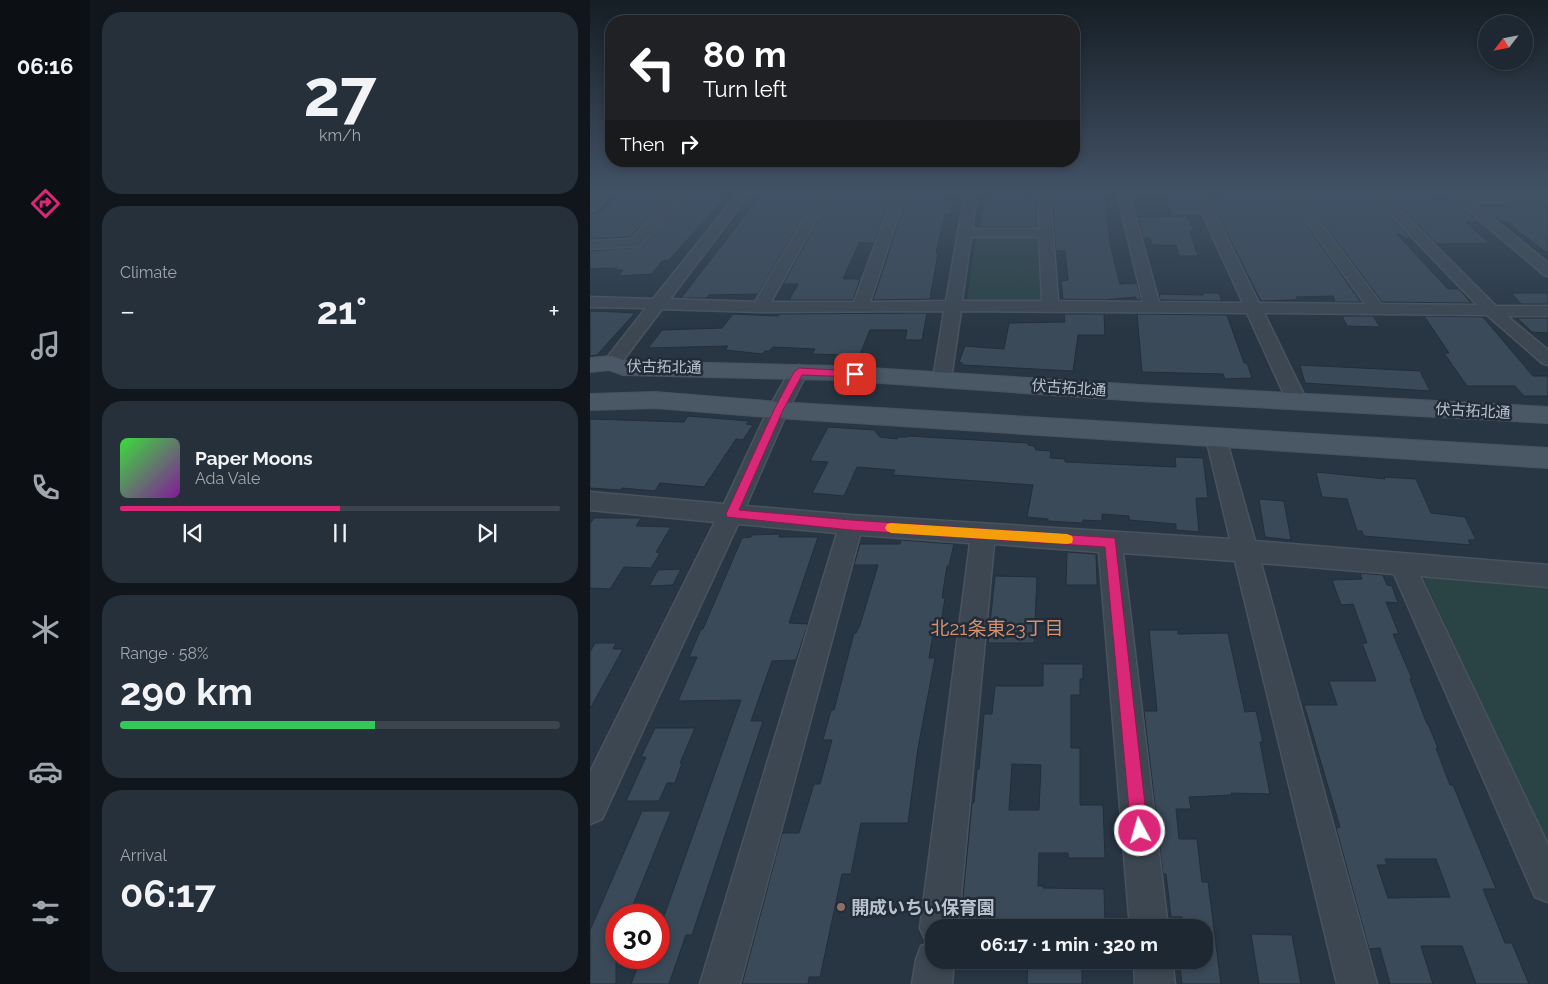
<!DOCTYPE html>
<html lang="en">
<head>
<meta charset="utf-8">
<style>
	body { margin:0; font-family:Raleway,"Noto Sans JP",sans-serif; background:#26303a; color:#f1f3f6; height:100vh; display:flex; flex-direction:column; font-size:19px; white-space:nowrap }
	* { box-sizing:border-box; margin:0 }
	p { font-size:16px; color:#a1a6ac }
	.icon { flex:none; width:28px; height:28px; fill:none; stroke:currentColor; stroke-width:2; stroke-linecap:round; stroke-linejoin:round }
	.map { position:relative; flex:1; overflow:hidden }
	.drawer { display:flex; flex-direction:column; gap:12px; padding:12px; background:#10161c; width:500px }
	.drawer>* { flex:none }
	.guide { position:absolute; left:15px; top:15px; width:475px; height:152px; border-radius:20px; box-shadow:0 2px 8px #0003,0 0 0 1px #3c444d; background:#202124; color:#fff; overflow:hidden }
	.needle { width:32px; rotate:238deg }
	.tools { position:absolute; left:888px; top:15px; display:grid; gap:10px }
	.tools a { display:grid; place-items:center; width:55px; height:55px; border-radius:50%; background:#1e2832; box-shadow:0 2px 8px #0003,0 0 0 1px #3c444d; font-size:25px }
	.speed { position:absolute; left:15px; top:904px; display:flex; gap:10px; font-size:25px; font-weight:700; text-align:center }
	.speed>* { display:grid; place-content:center; width:65px; height:65px; border-radius:50%; background:#1e2832; box-shadow:0 2px 8px #0003,0 0 0 1px #3c444d; line-height:1 }
	.speed .limit { border:8px solid #d22; background:#fff; color:#111 }
	.pin { position:absolute; display:grid; place-items:center; width:42px; height:42px; color:#fff; margin:-21px; border-radius:10px; box-shadow:0 2px 8px #0006 }
	.me { position:absolute; width:55px; margin:-28px; rotate:354deg; stroke-linejoin:round; filter:drop-shadow(0 0 4px #0008) }
	.turn { display:flex; align-items:center; gap:18px; height:105px; padding:0 15px; font-size:22px }
	.turn .icon { width:65px; height:65px; stroke-width:2.5 }
	.turn b { display:block; font-size:35px; line-height:42px }
	.then { display:flex; align-items:center; height:48px; padding:0 15px; background:#0003; gap:10px; font-size:19px }
	.big { font-size:38px; font-weight:700; line-height:1.1 }
	.drawer .card { flex:1; display:flex; flex-direction:column; justify-content:center; gap:8px; min-width:0; padding:0 18px; border-radius:20px; background:#26303a }
	.drawer .dial { align-items:center; gap:0 }
	.dial b { font-size:65px; line-height:1 }
	.song { display:flex; align-items:center; gap:15px }
	.cover { width:60px; height:60px; border-radius:8px; background:linear-gradient(135deg,hsl(120 70% 55%),hsl(290 70% 35%)) }
	.played { height:5px; border-radius:2px; background:linear-gradient(90deg,#db2777 50%,#3c444d 50%) }
	.keys { display:flex; justify-content:space-around; direction:ltr }
	.heat { display:flex; justify-content:space-between; align-items:center; font-size:28px; direction:ltr }
	.charge { height:8px; border-radius:4px; background:linear-gradient(90deg,#34c759 58%,#3c444d 0) }
	.trip { position:absolute; left:335px; top:919px; width:288px; height:50px; border-radius:20px; background:#1e2832; box-shadow:0 2px 8px #0003,0 0 0 1px #3c444d; font-weight:700; line-height:50px; text-align:center }
	main { display:flex; flex:1; min-height:0 }
	.tab-bar { display:flex; flex-direction:column; width:90px; justify-content:space-around; align-items:center; background:#0c1014; color:#a1a6ac }
	.tab-bar .icon { width:35px; height:35px }
	.tab-bar .current { color:#db2777 }
	.tab-bar b { font-size:22px; color:#f1f3f6 }
	.map>svg:first-child { display:block }
	.green { fill:#2a4344 }
	.building { fill:#3a4a59; stroke:#232e3a; fill-rule:evenodd }
	.lines { fill:none; stroke-linecap:round; stroke-linejoin:round }
	.street-casing { stroke:#49535f; stroke-width:3 }
	.secondary-casing { stroke:#49535f; stroke-width:2 }
	.street { fill:#3c4752; fill-rule:evenodd }
	.secondary { fill:#4a5765; fill-rule:evenodd }
	.route { fill:#db2777; stroke:#8e194d }
	.slow { fill:#f59e0b }
	.education-dot { fill:#8d6e63; stroke:#212c38; stroke-width:2 }
	.labels { text-anchor:middle; dominant-baseline:central; stroke-width:5; stroke-linejoin:round; paint-order:stroke }
	.street-label { font-size:15px; fill:#b9c2cc; stroke:#212c38 }
	.near-poi-label { font-size:18px; font-weight:bold; fill:#b9c2cc; stroke:#212c38; text-anchor:start }
	.near-neighbourhood-label { font-size:19px; fill:#d4916c; stroke:#212c38 }
</style>
</head>
<body>
<main>
<nav class="tab-bar">
<b>06:16</b>
<svg class="icon current" aria-label="directions" viewBox="0 0 24 24"><path d="M12 3l9 9-9 9-9-9zM9 14v-3h6M13 9l2 2-2 2"/></svg>
<svg class="icon" aria-label="music" viewBox="0 0 24 24"><path d="M9 18V5l10-2v13"/><circle cx="6" cy="18" r="3"/><circle cx="16" cy="16" r="3"/></svg>
<svg class="icon" aria-label="phone" viewBox="0 0 24 24"><path d="M5 4h4l2 5-3 2q2 4 5 5l2-3 5 2v4C11 20 4 13 5 4z"/></svg>
<svg class="icon" aria-label="climate" viewBox="0 0 24 24"><path d="M12 3v18M4 7l16 10M4 17L20 7"/></svg>
<svg class="icon" aria-label="car" viewBox="0 0 24 24"><path d="M5 17H2v-5l4-1 3-4h7l3 4 3 1v5h-3M9 17h6M6 11h13"/><circle cx="7" cy="17" r="2"/><circle cx="17" cy="17" r="2"/></svg>
<svg class="icon" aria-label="filters" viewBox="0 0 24 24"><path d="M4 7h16M4 17h16"/><circle cx="9" cy="7" r="2"/><circle cx="15" cy="17" r="2"/></svg>
</nav>
<section class="drawer">
<div class="card dial"><b>27</b><p>km/h</p></div>
<div class="card"><p>Climate</p>
<div class="heat"><a>−</a><b class="big">21°</b><a>+</a></div>
</div>
<div class="card">
<div class="song"><i class="cover"></i><div><b>Paper Moons</b><p>Ada Vale</p></div></div>
<div class="played"></div>
<div class="keys"><svg class="icon" aria-label="previous" viewBox="0 0 24 24"><path d="M18 5L8 12l10 7zM5 5v14"/></svg><svg class="icon" aria-label="pause" viewBox="0 0 24 24"><path d="M8 5v14M16 5v14"/></svg><svg class="icon" aria-label="next" viewBox="0 0 24 24"><path d="M6 5l10 7-10 7zM19 5v14"/></svg></div>
</div>
<div class="card"><p>Range · 58%</p><b class="big">290 km</b><div class="charge"></div></div>
<div class="card"><p>Arrival</p><b class="big">06:17</b></div>
</section>
<div class="map">
<svg width="958" height="984" viewBox="0 0 958 984">
	<rect width="100%" height="100%" fill="#283643"/>
	<g class="green">
		<polygon points="448,236 449,237 452,301 380,302 377,300 386,237"/>
		<polygon points="838,574 958,583 958,843 834,579"/>
	</g>
	<g class="building">
		<polygon points="32,193 82,193 40,237 0,239 0,213 9,213"/>
		<polygon points="99,193 140,193 78,261 72,261 62,274 28,276 33,270 25,270 27,268 0,269 0,251 51,247"/>
		<polygon points="172,193 227,193 168,294 119,295 117,298 91,298"/>
		<polygon points="243,193 302,193 284,243 269,243 253,279 270,279 263,300 199,300 208,284 193,284"/>
		<polygon points="318,193 358,193 357,200 363,200 360,214 355,214 346,253 348,253 340,299 283,300"/>
		<polygon points="399,193 433,193 432,196 446,196 447,227 389,227 396,196 399,196"/>
		<polygon points="573,193 595,193 597,196 602,196 611,215 582,216"/>
		<polygon points="667,193 694,193 771,302 745,302 743,296 706,297 708,299 703,300 671,301 618,196 668,194"/>
		<polygon points="710,193 778,193 823,241 806,233 858,289 869,289 881,303 792,302"/>
		<polygon points="796,193 838,193 846,200 863,200 888,221 876,222 899,243 847,244"/>
		<polygon points="515,194 520,243 530,284 547,283 551,300 546,300 546,297 513,300 473,299 471,281 478,280 475,251 466,251 462,195"/>
		<polygon points="958,203 958,254 915,221 909,221 889,205"/>
		<polygon points="597,216 604,231 600,231 608,256 589,256 586,245 562,245 560,238 553,238 548,217"/>
		<polygon points="613,293 629,293 632,301 570,300 569,294 613,295"/>
		<polygon points="921,293 958,293 958,304 931,304"/>
		<polygon points="0,311 27,312 45,313 7,355 0,356"/>
		<polygon points="337,313 332,340 315,340 317,330 280,330 268,359 249,359 251,355 222,354 225,349 183,347 179,351 175,351 172,354 135,350 138,346 58,348 72,330 132,328 143,314 188,316 189,314"/>
		<polygon points="474,314 514,314 515,335 488,335 483,371 372,365 372,363 369,362 375,346 414,349 419,323 475,322"/>
		<polygon points="547,314 637,315 654,363 657,363 662,378 635,379 633,374 552,372"/>
		<polygon points="752,316 783,316 790,327 757,326"/>
		<polygon points="834,316 893,317 943,376 958,376 958,396 934,396 925,386 877,386 854,353 859,353"/>
		<polygon points="927,318 958,318 958,333 942,332"/>
		<polygon points="710,365 830,371 840,391 715,383"/>
		<polygon points="98,416 159,421 156,424 163,425 153,440 146,439 114,487 70,483 65,491 32,488 30,490 0,488 0,419 94,422"/>
		<polygon points="238,427 284,430 290,437 307,439 308,437 317,437 318,436 438,443 438,445 444,446 446,450 461,451 460,458 475,459 475,462 586,467 585,457 613,458 618,498 606,498 609,532 586,530 586,524 539,520 539,516 512,514 512,521 493,520 492,523 458,521 458,519 437,517 443,485 303,475 305,470 267,467 254,496 222,493 238,462 220,461"/>
		<polygon points="726,472 795,479 794,477 826,479 841,513 875,517 886,540 878,540 881,545 774,536 772,531 767,531 757,499 732,497"/>
		<polygon points="669,499 694,501 701,540 675,537"/>
		<polygon points="4,518 51,518 46,526 81,527 66,552 70,553 61,568 34,567 20,589 0,588 0,524"/>
		<polygon points="190,534 189,537 228,537 199,623 218,624 206,660 182,661 161,721 173,721 102,935 96,935 79,984 41,984 51,958 69,958 69,930 151,700 88,701 107,657 99,657 111,629 113,629 152,538 161,537 162,535"/>
		<polygon points="311,540 364,544 359,566 357,566 352,598 355,598 351,623 345,623 339,658 345,658 328,748 318,823 271,823 261,874 252,874 230,977 219,977 218,984 152,984 192,833 209,833 224,784 230,784 242,740 233,740 241,710 244,710 264,633 266,633 270,625 288,565 264,565 270,544 310,544"/>
		<polygon points="477,552 506,554 507,585 476,585"/>
		<polygon points="91,569 83,585 59,586 68,570"/>
		<path d="M770 573 793 575 797 585 802 586 808 603 796 602 809 634H803L822 679H820L837 724H838L848 748H846L860 785H863L906 889H893L915 943H922L939 984H886L872 946H831L843 984H800L790 948 779 949 746 828 750 827 714 705H747L739 681H786L772 643H777L763 604 751 605 742 580 772 579ZM795 859H846L860 897 798 898 787 865H797Z"/>
		<polygon points="405,576 447,577 444,643 398,643"/>
		<polygon points="559,630 588,630 588,634 638,633 655,712 666,711 673,742 670,742 680,794 641,793 642,795 599,797 601,809 586,809 589,839 607,839 612,882 618,882 631,984 592,984 589,960 614,960 614,928 593,928 592,917 581,917 576,874 573,874 554,711 567,711"/>
		<polygon points="5,643 26,643 23,649 33,649 0,709 0,652"/>
		<path d="M453 664H493V679H490V695H481V748H490V805H513L515 858H478V853H449L448 886H453V888L514 889 515 928H370L382 803H384L387 769H389L394 714H402L405 686H453ZM422 764 451 765 449 810H419Z"/>
		<polygon points="65,728 105,728 90,763 92,763 85,783 77,783 69,801 36,801 56,757 51,757"/>
		<polygon points="52,811 81,811 39,915 26,915 26,984 0,984 0,930"/>
		<polygon points="661,934 702,935 711,984 669,984"/>
		<polygon points="438,960 492,960 492,984 437,984"/>
	</g>
	<g class="lines">
		<defs>
			<g id="street">
				<polygon points="9,193 22,193 5,210 0,211 0,200"/>
				<polygon points="84,193 97,193 50,246 0,249 0,241 41,239"/>
				<path d="M148 193H160L80 299 165 302 229 193H241L181 302H264L304 193H316L280 302 356 301 375 193H387L382 229H449L448 193H460L468 301 553 302 527 193H539L569 302 653 303 603 193H615L669 303 775 304 696 193H708L791 304 887 305 780 193H793L906 306H958V316H917L958 350V365L952 363 897 315 674 313 717 401 714 406 707 408 700 406 697 401 657 313 371 311 361 379 359 383 352 385 345 383 343 379 354 311 170 312 72 309 28 367 22 369 16 367 13 363 16 359 56 308 0 307V297L63 299ZM381 237H449L452 301H372Z"/>
				<polygon points="858,193 871,193 875,196 958,193 958,201 884,203 958,263 958,276 953,274"/>
				<polygon points="209,365 216,367 218,371 198,410 156,506 261,515 640,539 616,438 619,433 626,431 633,433 636,438 665,541 958,565 958,587 830,576 958,845 958,902 945,897 804,574 671,563 787,984 747,984 645,561 533,553 578,928 540,928 509,552 404,544 368,928 344,928 344,960 364,960 362,984 322,984 326,960 331,946 340,943 336,941 330,928 380,543 270,535 150,984 110,984 247,533 148,524 12,819 0,824 0,772 125,522 0,510 0,492 134,504 178,410 202,367"/>
				<polygon points="544,960 582,960 585,984 545,984"/>
			</g>
			<g id="secondary">
				<polygon points="22,356 36,361 248,366 550,385 958,407 958,423 550,401 248,380 33,375 19,370 0,372 0,358"/>
				<polygon points="65,392 188,402 958,448 958,468 188,418 65,408 0,410 0,394"/>
			</g>
		</defs>
		<use href="#street" class="street-casing"/>
		<use href="#secondary" class="secondary-casing"/>
		<use href="#street" class="street"/>
		<use href="#secondary" class="secondary"/>
	</g>
	<linearGradient id="sky" x2="0" y2="1"><stop stop-color="#161e25"/><stop offset="0.58" stop-color="#425266"/><stop offset="1" stop-color="#425266" stop-opacity="0"/></linearGradient>
	<rect width="958" height="331" fill="url(#sky)"/>
	<polygon class="route" points="209,368 265,371 270,374 265,377 212,375 193,410 149,510 261,520 525,538 558,831 556,837 550,840 543,837 541,831 515,547 261,530 137,517 136,514 184,410 204,372"/>
	<polygon class="slow" points="301,523 477,534 482,536 483,539 482,543 477,544 301,533 297,531 295,528 297,524"/>
	<circle class="education-dot" cx="251" cy="907" r="5"/>
	<g class="labels">
		<g class="street-label">
			<text transform="translate(74 367) rotate(1)">伏古拓北通</text>
			<text transform="translate(479 388) rotate(4)">伏古拓北通</text>
			<text transform="translate(883 411) rotate(3)">伏古拓北通</text>
		</g>
		<g class="near-poi-label">
			<text x="261" y="907">開成いちい保育園</text>
		</g>
		<g class="near-neighbourhood-label">
			<text x="407" y="628">北21条東23丁目</text>
		</g>
	</g>
</svg>
<div class="tools">
<a><svg class="needle" viewBox="-14 -14 28 28"><path d="M0-13l5 13h-10z" fill="#e53935"/><path d="M0 13l5-13h-10z" fill="#a1a6ac"/></svg></a>
</div>
<div class="speed"><div class="limit">30</div></div>
<div class="pin" style="left:265px;top:374px;background:#d93025"><svg class="icon" aria-label="arrive" viewBox="0 0 24 24"><path d="M6 21V4h12l-3 4 3 4H6"/></svg></div>
<svg class="me" style="left:550px;top:831px" viewBox="-20 -20 40 40"><circle r="17" fill="#db2777" stroke="#fff" stroke-width="3"/><path d="M0-11L8 9 0 5-8 9z" fill="#fff"/></svg>
<div class="trip">06:17 · 1 min · 320 m</div>
<div class="guide">
<div class="turn"><svg class="icon" aria-label="left" viewBox="0 0 24 24"><path d="M17 20v-9H6M10 6l-5 5 5 5"/></svg><div><b>80 m</b>Turn left</div></div>
<div class="then">Then<svg class="icon" aria-label="right" viewBox="0 0 24 24"><path d="M7 20v-9h11M14 6l5 5-5 5"/></svg></div>
</div>
</div>
</main>
</body>
</html>
